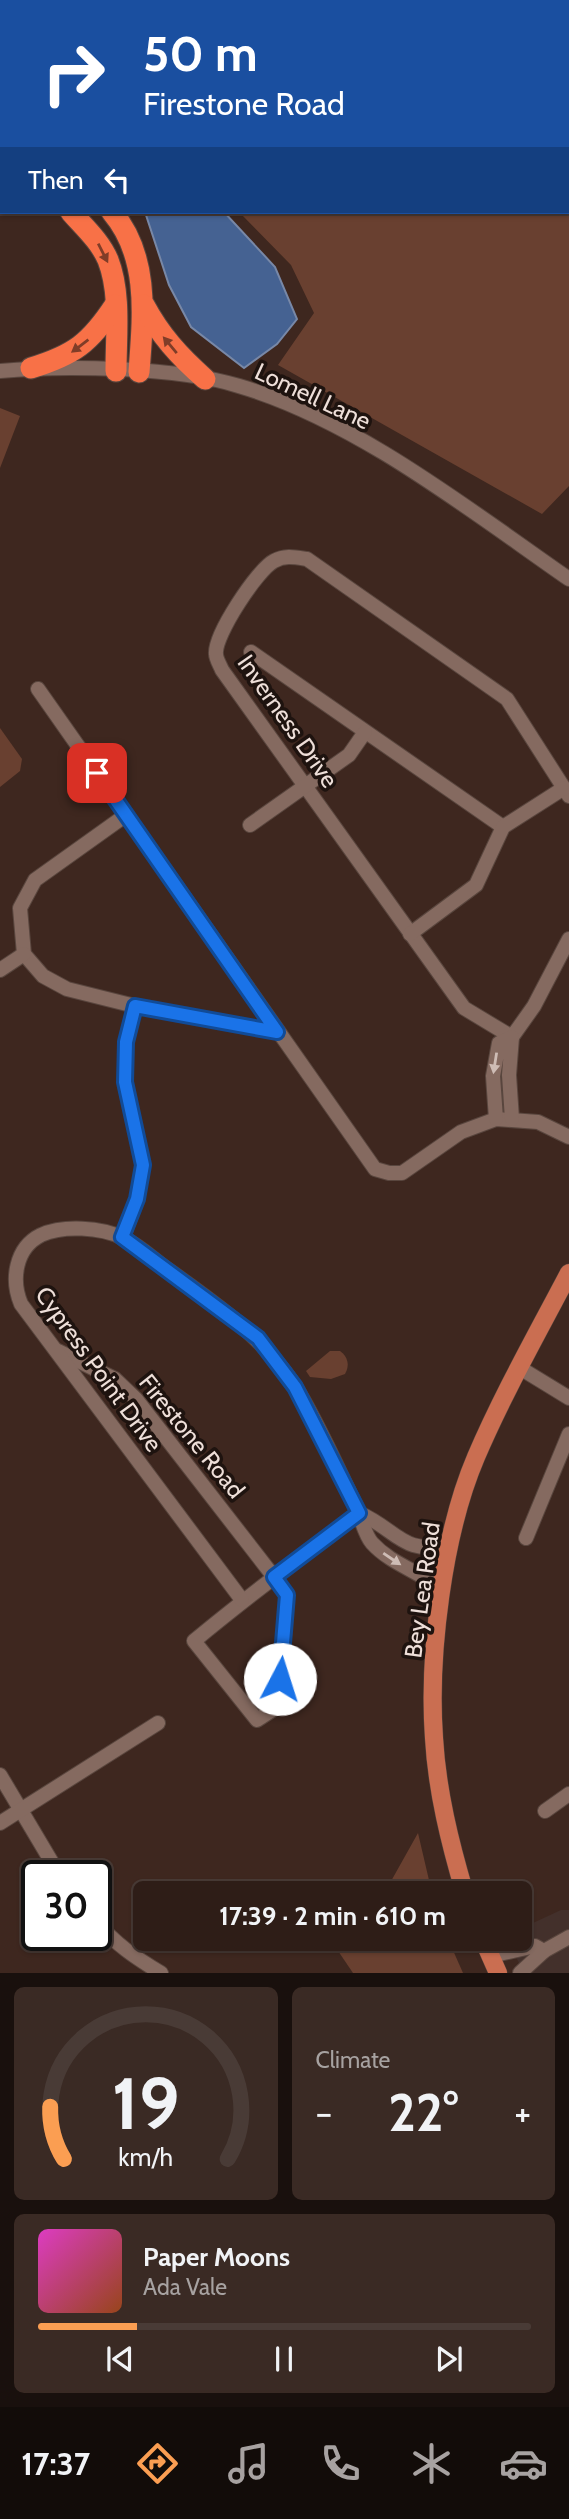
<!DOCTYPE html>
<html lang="en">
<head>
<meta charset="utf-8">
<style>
	body { margin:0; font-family:Cabin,sans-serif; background:#3a2a24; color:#f1f3f6; height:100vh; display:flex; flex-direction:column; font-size:26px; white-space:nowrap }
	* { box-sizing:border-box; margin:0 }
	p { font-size:23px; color:#a7a2a1 }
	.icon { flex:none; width:38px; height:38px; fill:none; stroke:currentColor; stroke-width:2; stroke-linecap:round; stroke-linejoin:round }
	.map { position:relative; height:1973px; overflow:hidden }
	.details { display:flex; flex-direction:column; gap:14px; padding:14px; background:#19100d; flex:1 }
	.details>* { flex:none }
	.top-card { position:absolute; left:0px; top:0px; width:570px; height:214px; box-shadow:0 2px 5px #0004,0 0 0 2px #493b36; background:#1a4fa0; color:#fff; overflow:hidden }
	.speed { position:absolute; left:21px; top:1860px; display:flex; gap:14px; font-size:35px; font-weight:700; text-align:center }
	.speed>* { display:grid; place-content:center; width:91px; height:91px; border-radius:50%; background:#2e1d17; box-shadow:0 2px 5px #0004,0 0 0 2px #493b36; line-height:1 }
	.speed .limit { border:4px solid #111; border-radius:10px; background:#fff; color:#111 }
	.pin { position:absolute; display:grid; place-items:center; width:60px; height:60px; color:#fff; margin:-30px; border-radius:14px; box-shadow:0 4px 10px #0006 }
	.me { position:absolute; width:77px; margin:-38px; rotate:5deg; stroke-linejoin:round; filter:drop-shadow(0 0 5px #0008) }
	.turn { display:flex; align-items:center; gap:24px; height:147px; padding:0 28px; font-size:32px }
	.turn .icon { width:91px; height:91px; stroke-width:2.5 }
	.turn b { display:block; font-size:49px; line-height:60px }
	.then { display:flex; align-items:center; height:66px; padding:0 28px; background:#0003; gap:14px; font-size:26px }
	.big { font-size:52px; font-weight:700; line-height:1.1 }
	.details .tile { flex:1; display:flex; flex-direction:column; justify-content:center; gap:10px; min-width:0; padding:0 24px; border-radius:10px; background:#3a2a24 }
	.details .dial { align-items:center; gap:0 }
	.dial svg { height:182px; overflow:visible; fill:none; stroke:#493b36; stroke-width:7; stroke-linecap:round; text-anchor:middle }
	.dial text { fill:#f1f3f6; stroke:none }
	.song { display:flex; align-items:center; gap:21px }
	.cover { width:84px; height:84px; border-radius:10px; background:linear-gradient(135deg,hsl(310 70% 55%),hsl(20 70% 35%)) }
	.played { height:7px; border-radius:4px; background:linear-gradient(90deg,#fb9e52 20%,#493b36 20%) }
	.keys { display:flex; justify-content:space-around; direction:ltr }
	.heat { display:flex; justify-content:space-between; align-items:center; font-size:38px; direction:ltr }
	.details .tiles { flex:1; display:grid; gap:14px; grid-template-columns:1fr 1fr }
	.tile:last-child { grid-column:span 2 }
	.trip { position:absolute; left:133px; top:1881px; width:399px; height:70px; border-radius:10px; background:#2e1d17; box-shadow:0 2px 5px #0004,0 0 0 2px #493b36; font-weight:700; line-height:70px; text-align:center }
	.menu { display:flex; height:112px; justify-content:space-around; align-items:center; background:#120c09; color:#a7a2a1 }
	.menu .icon { width:49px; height:49px }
	.menu .current { color:#fb9e52 }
	.menu b { font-size:32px; color:#f1f3f6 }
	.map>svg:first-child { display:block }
	.education { fill:#43302b }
	.green { fill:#694030 }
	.water { fill:#456292; stroke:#7888a7; stroke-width:2 }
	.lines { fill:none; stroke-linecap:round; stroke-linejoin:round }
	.minor-casing { stroke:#59463e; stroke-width:16 }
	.major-casing { stroke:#59463e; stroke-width:19 }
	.highway-casing { stroke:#59463e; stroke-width:23 }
	.minor { stroke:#856a60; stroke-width:14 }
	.major { stroke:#ca6e51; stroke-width:18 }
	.highway { stroke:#f87147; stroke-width:21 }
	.oneway { fill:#803d28 }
	.oneway2 { fill:#cebcb5 }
	.route-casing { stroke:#114b97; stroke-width:18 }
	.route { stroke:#1a73e8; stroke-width:12 }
	.labels { text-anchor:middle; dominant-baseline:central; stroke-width:7; stroke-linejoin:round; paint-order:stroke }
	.street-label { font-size:24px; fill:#eedfd9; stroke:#1e130f }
</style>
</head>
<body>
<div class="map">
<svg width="569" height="1973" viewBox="0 0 569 1973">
	<rect width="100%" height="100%" fill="#3e271f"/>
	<polygon class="education" points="561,1910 569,1910 569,1973 524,1973 507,1939 520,1939 520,1929"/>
	<g class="green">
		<polygon points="266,0 569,0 569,486 542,514 278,365 314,313 291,265 239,212 569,212 569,2"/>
		<polygon points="0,408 20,416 0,468"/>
		<polygon points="0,728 22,759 20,771 0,787"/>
		<path d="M330 1351H340C348 1357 350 1365 345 1374L331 1379 310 1377 306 1371Z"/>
		<polygon points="418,1833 432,1893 366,1893 390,1883"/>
		<polygon points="330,1939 448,1939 463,1973 353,1973"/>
	</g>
	<polygon class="water" points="145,212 224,212 275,267 297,319 277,344 244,368 191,327 169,285"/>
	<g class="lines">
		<defs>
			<g id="minor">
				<polyline points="210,0 211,2"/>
				<path d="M0 371C64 365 178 367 239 386 357 421 468 509 569 579"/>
				<polyline points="251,652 503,827"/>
				<polyline points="38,689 375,1169 389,1173 402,1173 461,1132 496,1119 538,1122 569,1137"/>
				<path d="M569 796 507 699 307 559C294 557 285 555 274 561 258 569 214 635 216 654 216 659 220 665 222 670L464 1008 512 1037 534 1006 569 939"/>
				<polyline points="126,815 35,880 20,908 24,954 43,976 67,989 135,1006 277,1032"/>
				<polyline points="250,825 349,755 365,732"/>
				<polyline points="410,934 476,885 503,827 564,788"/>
				<polyline points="0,970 24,954"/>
				<polyline points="496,1119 493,1076 499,1043 512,1037 509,1075 512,1119"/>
				<polyline points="123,1237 137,1199 143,1165 125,1082 126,1042 135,1006"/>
				<path d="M58 1351 115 1379 136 1399 274 1577 287 1595 277 1707 257 1720 194 1641C248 1596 303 1555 359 1513"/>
				<polyline points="520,1368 569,1398"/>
				<path d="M359 1513C398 1530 402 1556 449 1544"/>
				<polyline points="526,1538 569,1434"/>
				<path d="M242 1600 21 1304C11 1280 15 1248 41 1235 63 1225 101 1227 123 1238 139 1245 153 1259 167 1269 215 1303 262 1336 295 1386 318 1423 336 1465 355 1504 361 1516 364 1534 372 1543 392 1565 420 1571 442 1590"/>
				<polyline points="0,1775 60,1876"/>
				<polyline points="545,1811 569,1794"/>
				<polyline points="0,1823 158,1723"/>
				<path d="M96 1921C115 1944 136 1958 161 1973"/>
				<polyline points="490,1956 535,1946 544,1951"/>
				<polyline points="520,1973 544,1951 569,1937"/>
			</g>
			<g id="major">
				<path d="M465 1894C450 1843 437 1791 434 1738 428 1655 443 1534 476 1457 503 1394 537 1334 569 1273"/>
				<polyline points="483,1939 498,1973"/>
			</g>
			<g id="highway">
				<polyline points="0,119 2,120"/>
				<polyline points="0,149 2,151"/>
				<path d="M71 212C84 227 100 241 108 260 121 293 116 336 116 371"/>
				<path d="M112 212C150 257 143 317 139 372"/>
				<path d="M144 305C160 335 179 356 205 379"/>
				<path d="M31 368C74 355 90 343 115 305"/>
			</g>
		</defs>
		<use href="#minor" class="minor-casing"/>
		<use href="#major" class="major-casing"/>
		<use href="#highway" class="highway-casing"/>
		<use href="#minor" class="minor"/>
		<use href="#major" class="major"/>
		<use href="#highway" class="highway"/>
	</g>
	<defs><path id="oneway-solid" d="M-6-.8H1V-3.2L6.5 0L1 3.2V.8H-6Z" transform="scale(1.75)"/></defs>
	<g class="oneway">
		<use href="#oneway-solid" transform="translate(103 253) rotate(63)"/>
		<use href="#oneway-solid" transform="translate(170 345) rotate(-130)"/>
		<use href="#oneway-solid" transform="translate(80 346) rotate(143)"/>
	</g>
	<g class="oneway2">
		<use href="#oneway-solid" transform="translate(495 1063) rotate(99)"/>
		<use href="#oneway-solid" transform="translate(392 1559) rotate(34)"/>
	</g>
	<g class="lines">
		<defs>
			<polyline id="route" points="97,773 277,1032 135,1006 126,1042 125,1082 143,1165 137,1199 122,1237 258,1338 295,1387 359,1513 274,1577 287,1595 280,1679"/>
		</defs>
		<use href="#route" class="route-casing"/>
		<use href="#route" class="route"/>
	</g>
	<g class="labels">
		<g class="street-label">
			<text transform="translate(313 396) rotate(25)">Lomell Lane</text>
			<text transform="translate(288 721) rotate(55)">Inverness Drive</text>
			<text transform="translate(99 1369) rotate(54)">Cypress Point Drive</text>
			<text transform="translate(192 1436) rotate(51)">Firestone Road</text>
			<text transform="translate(422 1590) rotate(-82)">Bey Lea Road</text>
		</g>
	</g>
</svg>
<div class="speed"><div class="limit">30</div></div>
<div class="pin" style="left:97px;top:773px;background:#d93025"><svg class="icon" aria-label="arrive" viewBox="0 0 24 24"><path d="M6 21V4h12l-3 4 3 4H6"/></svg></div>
<svg class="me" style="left:280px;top:1679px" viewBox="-20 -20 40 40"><circle r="19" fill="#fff"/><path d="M0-13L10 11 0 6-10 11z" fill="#1a73e8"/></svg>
<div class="trip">17:39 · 2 min · 610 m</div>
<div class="top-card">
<div class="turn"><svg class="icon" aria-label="right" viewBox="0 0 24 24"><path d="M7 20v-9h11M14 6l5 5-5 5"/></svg><div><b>50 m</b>Firestone Road</div></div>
<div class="then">Then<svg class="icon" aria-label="left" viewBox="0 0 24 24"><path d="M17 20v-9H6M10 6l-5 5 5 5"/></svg></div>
</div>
</div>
<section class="details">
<div class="tiles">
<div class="tile dial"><svg viewBox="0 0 100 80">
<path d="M14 69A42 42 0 1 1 86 69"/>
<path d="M14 69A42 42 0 0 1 8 46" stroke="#fb9e52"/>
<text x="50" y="56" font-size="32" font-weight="700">19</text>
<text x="50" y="72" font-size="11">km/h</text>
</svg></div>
<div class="tile"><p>Climate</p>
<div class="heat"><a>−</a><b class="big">22°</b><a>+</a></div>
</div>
<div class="tile">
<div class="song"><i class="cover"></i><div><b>Paper Moons</b><p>Ada Vale</p></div></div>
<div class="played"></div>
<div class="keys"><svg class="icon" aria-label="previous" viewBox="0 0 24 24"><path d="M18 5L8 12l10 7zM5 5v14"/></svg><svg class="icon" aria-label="pause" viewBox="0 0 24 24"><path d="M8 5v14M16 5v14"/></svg><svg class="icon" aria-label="next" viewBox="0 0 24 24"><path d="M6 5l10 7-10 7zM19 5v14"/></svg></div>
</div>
</div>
</section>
<nav class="menu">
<b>17:37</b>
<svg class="icon current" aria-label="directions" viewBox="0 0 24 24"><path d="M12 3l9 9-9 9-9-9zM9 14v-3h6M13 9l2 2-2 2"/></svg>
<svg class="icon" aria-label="music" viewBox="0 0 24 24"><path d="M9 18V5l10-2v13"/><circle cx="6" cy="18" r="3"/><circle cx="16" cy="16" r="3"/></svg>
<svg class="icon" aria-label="phone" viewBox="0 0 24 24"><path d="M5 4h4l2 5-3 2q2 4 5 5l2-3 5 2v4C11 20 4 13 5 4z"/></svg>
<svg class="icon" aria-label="climate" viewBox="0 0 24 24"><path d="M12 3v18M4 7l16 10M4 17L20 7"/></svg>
<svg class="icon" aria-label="car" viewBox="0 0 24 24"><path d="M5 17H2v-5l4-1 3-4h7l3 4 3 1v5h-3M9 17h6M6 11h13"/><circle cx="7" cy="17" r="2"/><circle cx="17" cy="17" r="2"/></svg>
</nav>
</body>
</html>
